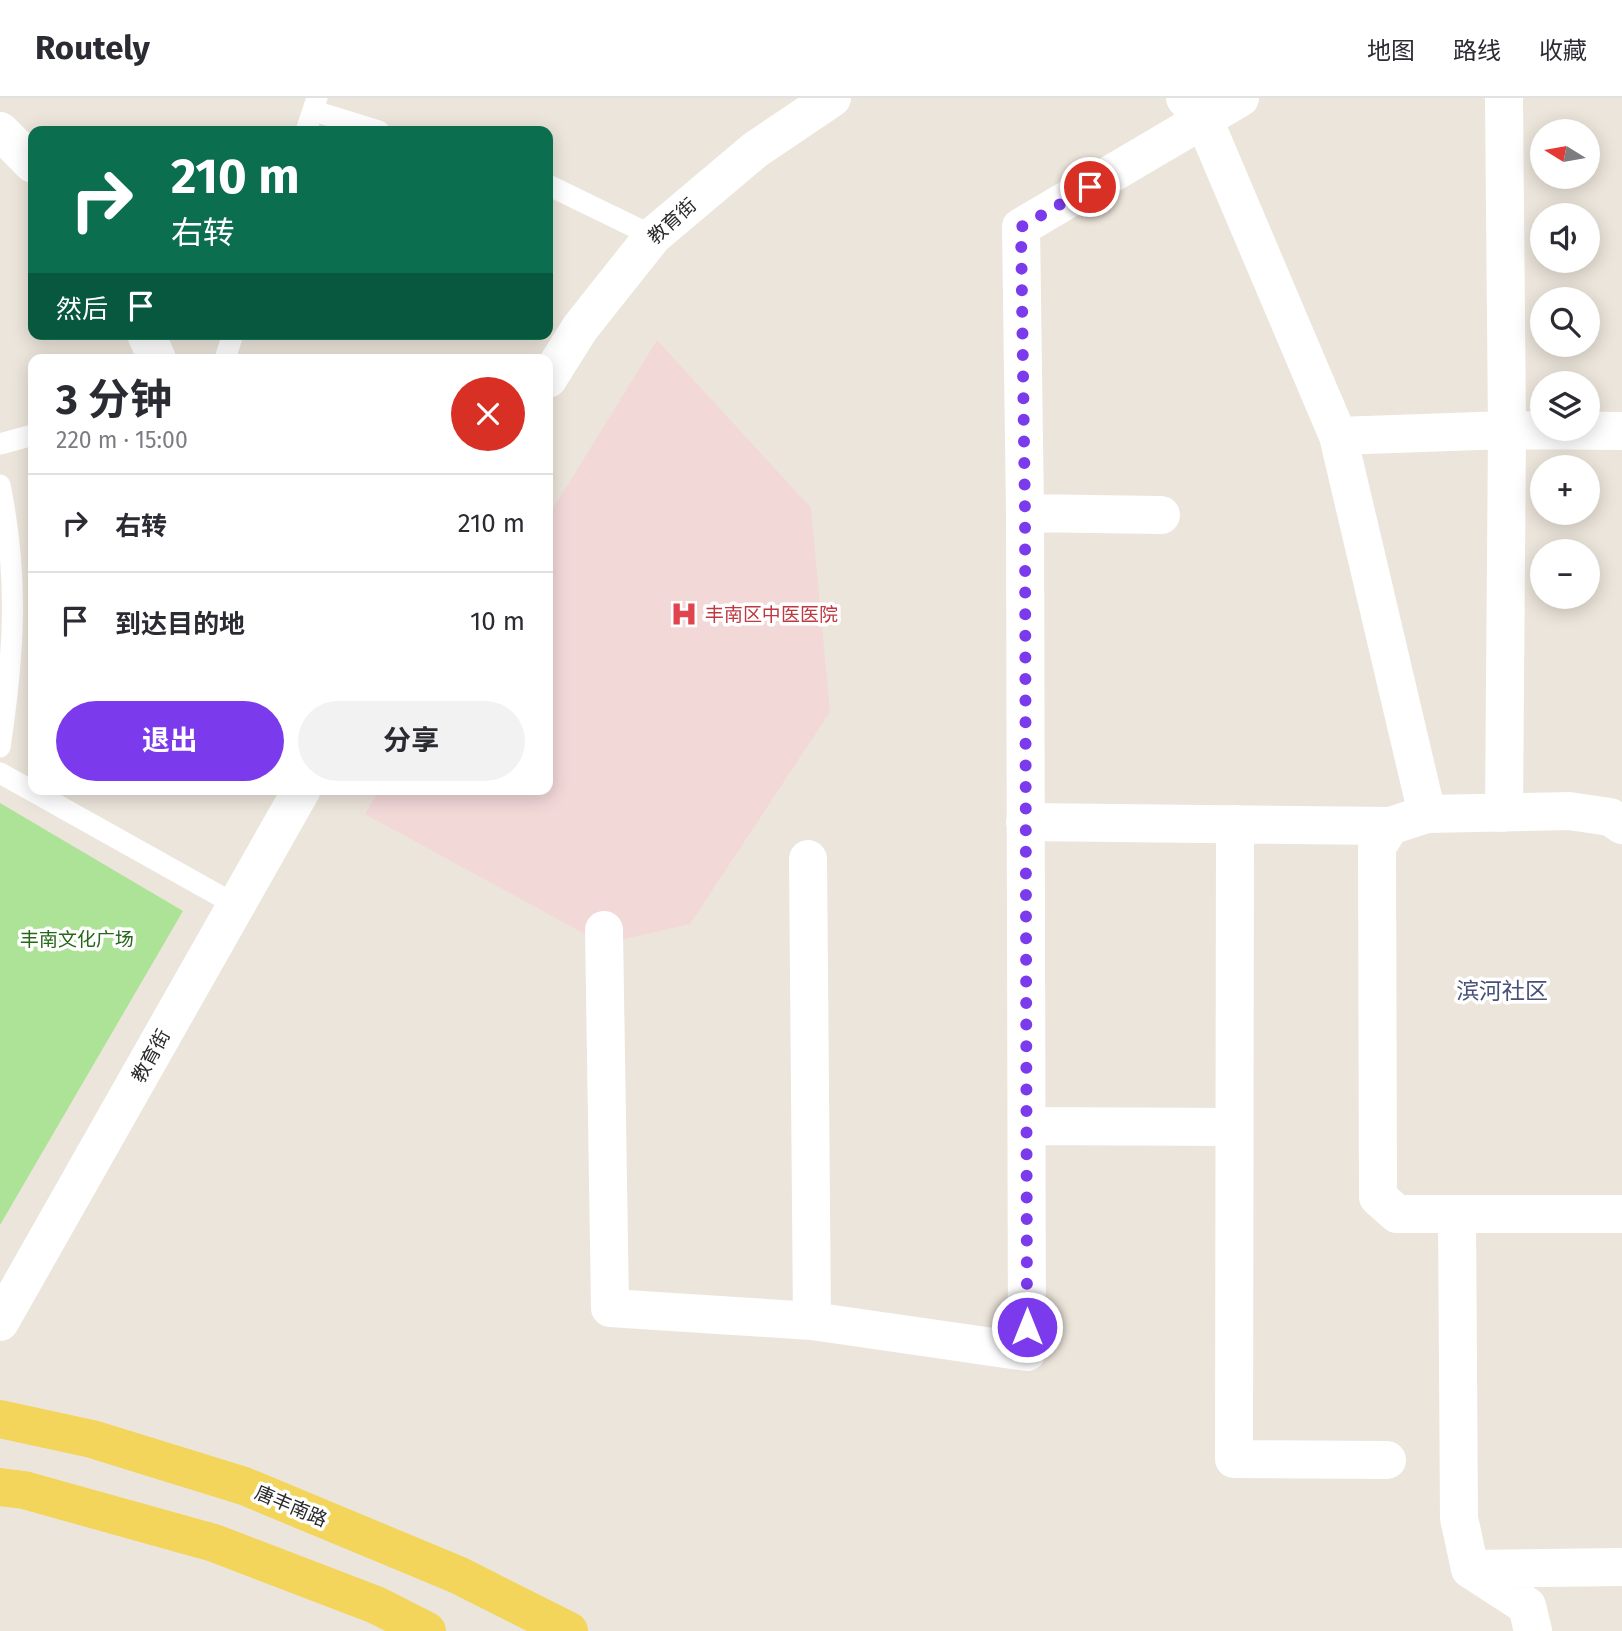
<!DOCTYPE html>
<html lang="zh">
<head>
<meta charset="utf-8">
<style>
  body { margin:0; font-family:"Fira Sans","Noto Sans SC",sans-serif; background:#f2f2f3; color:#2b2b33; height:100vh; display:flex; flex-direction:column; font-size:26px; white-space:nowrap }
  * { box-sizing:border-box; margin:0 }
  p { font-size:23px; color:#7c7c81 }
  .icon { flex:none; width:38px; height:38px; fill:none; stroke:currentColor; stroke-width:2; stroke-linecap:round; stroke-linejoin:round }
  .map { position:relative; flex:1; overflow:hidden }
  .side { position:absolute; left:28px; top:256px; width:525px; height:441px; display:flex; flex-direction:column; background:#fff; border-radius:14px; box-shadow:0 4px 18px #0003 }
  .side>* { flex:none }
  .banner { position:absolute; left:28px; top:28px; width:525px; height:214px; border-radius:14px; box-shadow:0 4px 18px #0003; background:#0b6e4f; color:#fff; overflow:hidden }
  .needle { width:46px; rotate:281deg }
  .tools { position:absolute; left:1530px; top:21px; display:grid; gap:14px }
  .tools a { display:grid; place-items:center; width:70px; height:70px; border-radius:50%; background:#fff; box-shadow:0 4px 18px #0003; font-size:35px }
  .pin { position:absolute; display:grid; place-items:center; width:60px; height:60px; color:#fff; margin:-30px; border:4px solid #fff; border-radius:50%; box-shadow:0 2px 7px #0007 }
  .me { position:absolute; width:77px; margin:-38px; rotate:0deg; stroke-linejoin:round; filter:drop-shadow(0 0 5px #0008) }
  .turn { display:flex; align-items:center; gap:24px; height:147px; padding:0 28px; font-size:32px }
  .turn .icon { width:91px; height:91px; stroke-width:2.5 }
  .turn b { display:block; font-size:49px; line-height:60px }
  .then { display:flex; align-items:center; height:66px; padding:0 28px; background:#0003; gap:14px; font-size:26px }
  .round { display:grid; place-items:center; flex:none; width:74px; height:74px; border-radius:37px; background:#f2f2f3 }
  .head { display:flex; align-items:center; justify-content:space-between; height:119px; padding:0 28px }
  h1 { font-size:42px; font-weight:700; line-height:52px }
  .cta { display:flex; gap:14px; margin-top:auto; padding:14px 28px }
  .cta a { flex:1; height:80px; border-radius:42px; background:#7c3aed; color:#fff; font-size:28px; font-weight:700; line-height:80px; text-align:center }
  .cta a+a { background:#f2f2f3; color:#2b2b33 }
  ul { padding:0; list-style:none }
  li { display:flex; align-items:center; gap:21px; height:98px; padding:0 28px; border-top:2px solid #e1e1e2 }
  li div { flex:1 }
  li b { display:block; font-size:26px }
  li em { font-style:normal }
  header { display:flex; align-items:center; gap:42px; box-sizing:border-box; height:98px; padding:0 35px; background:#fff; border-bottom:2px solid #e1e1e2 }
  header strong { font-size:33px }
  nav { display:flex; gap:38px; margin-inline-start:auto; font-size:24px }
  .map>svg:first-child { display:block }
  .medical { fill:#f3d8d8 }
  .green { fill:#ade396 }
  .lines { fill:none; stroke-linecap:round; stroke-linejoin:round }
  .lane { stroke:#fff; stroke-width:21 }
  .street { stroke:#fff; stroke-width:38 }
  .secondary { stroke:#fff; stroke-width:38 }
  .primary { stroke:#f2d55a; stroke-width:38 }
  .route { stroke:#7c3aed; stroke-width:12; stroke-dasharray:0 21.6 }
  .labels { text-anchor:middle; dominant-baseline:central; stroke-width:7; stroke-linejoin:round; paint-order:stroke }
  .street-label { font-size:19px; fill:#292929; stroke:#fff }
  .health-label { font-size:19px; fill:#be3a42; stroke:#fff; text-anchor:start }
  .park-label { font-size:19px; fill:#266719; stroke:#fff }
  .quarter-label { font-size:23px; fill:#49507a; stroke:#fff }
</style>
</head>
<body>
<header>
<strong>Routely</strong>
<nav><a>地图</a><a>路线</a><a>收藏</a></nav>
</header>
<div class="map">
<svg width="1622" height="1533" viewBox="0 0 1622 1533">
  <rect width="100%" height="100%" fill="#ece5db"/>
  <path class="medical" d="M657 242 811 410 830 614 690 826 603 846 365 716 380 691H548V419Z"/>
  <path class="green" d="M0 705 183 813 0 1127Z"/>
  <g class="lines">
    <path class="lane" d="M314 13 379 33
      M306 33 317 0
      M548 87 653 138
      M225 261 233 236
      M0 346 33 337
      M0 387C19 479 14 557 0 649
      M0 675 236 807"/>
    <path class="street" d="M1185 0 1204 22 1338 338 1427 716
      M1504 0 1507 332 1504 715
      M0 33 33 66
      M146 236 157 261
      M1338 338 1507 332 1622 333
      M1025 415 1161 417
      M1025 724 1390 728
      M1235 726 1234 1361 1387 1362
      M1622 727 1610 719 1569 713 1427 716 1390 728 1377 749 1378 1099 1397 1116H1622
      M808 761 812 1223 1027 1254 1025 415 1021 129 1240 0
      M604 832 610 1210 812 1223
      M1027 1028 1234 1029
      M1457 1116 1459 1420 1470 1471 1527 1508 1533 1533
      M1470 1471 1622 1469"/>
    <path class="secondary" d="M548 281 580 230 653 138 755 52 832 0
      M0 1224 302 691"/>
    <path class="primary" d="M0 1321 92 1341 244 1388 458 1477 569 1533
      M0 1389 24 1392 214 1445 376 1507 427 1533"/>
  </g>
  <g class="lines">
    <path class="route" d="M1027 1229 1025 415 1021 129 1090 89"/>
  </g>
  <defs>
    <g id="hospital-bare" transform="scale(2.1)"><path d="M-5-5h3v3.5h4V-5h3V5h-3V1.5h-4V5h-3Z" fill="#e0444e" stroke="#fff" stroke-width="2.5" paint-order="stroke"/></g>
  </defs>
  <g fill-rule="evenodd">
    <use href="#hospital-bare" x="684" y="516"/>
  </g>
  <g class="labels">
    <g class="street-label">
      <text transform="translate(672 123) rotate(-42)">教育街</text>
      <text transform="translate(151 958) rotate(-61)">教育街</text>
      <text transform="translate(291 1408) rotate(23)">唐丰南路</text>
    </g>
    <g class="health-label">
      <text x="705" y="516">丰南区中医医院</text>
    </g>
    <g class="park-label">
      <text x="77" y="841">丰南文化广场</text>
    </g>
    <g class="quarter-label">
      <text x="1502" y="893">滨河社区</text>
    </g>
  </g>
</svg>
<div class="tools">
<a><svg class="needle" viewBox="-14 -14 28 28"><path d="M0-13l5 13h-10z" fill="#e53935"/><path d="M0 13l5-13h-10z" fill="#7c7c81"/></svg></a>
<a><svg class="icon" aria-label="sound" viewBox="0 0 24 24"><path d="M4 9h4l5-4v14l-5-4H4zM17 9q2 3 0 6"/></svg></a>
<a><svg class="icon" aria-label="search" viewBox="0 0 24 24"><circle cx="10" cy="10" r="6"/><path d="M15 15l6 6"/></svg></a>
<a><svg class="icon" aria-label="layers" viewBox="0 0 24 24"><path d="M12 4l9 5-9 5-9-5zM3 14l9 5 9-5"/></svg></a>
<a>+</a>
<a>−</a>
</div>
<div class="pin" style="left:1090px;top:89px;background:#d93025"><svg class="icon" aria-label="arrive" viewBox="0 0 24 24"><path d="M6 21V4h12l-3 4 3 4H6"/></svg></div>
<svg class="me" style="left:1027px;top:1229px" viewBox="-20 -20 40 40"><circle r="17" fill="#7c3aed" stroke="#fff" stroke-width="3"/><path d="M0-11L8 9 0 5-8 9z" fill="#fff"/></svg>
<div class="banner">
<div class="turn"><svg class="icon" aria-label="right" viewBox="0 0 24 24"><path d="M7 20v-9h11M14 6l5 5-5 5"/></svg><div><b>210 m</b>右转</div></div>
<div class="then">然后<svg class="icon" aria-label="arrive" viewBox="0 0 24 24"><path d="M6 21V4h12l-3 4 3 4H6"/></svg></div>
</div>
<section class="side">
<div class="head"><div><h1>3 分钟</h1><p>220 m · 15:00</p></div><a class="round" style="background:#d93025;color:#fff"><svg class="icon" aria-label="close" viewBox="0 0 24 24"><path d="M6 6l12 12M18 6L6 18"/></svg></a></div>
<ul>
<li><svg class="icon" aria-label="right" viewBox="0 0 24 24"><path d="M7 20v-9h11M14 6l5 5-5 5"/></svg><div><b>右转</b></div><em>210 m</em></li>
<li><svg class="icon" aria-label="arrive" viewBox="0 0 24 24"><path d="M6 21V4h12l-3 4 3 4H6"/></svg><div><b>到达目的地</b></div><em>10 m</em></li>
</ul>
<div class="cta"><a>退出</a><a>分享</a></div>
</section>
</div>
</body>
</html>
